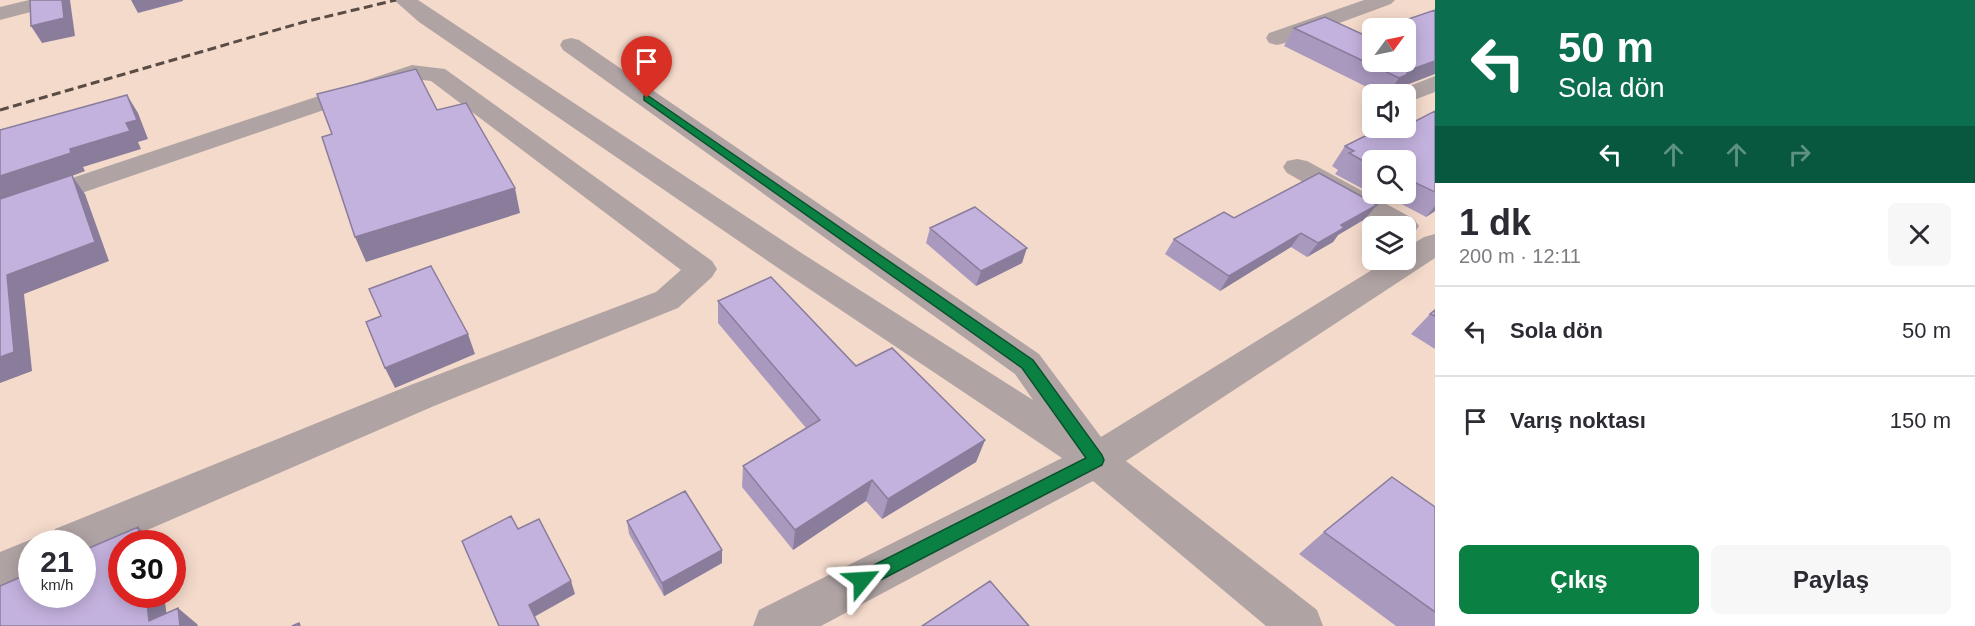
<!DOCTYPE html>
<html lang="tr">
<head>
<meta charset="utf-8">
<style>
  body { margin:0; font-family:Helvetica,sans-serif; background:#f7f7f7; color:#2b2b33; height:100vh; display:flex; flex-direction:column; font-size:22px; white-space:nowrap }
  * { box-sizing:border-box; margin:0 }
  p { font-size:20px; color:#7c7c81 }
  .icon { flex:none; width:33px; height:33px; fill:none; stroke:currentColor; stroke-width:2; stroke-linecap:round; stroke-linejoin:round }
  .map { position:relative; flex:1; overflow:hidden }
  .details { display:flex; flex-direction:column; background:#fff; width:540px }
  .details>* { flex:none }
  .banner { background:#0b6e4f; color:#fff; overflow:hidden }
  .needle { width:39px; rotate:57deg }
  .fabs { position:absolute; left:1362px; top:18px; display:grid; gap:12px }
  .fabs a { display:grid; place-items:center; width:54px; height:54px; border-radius:9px; background:#fff; box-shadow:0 3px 15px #0003; font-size:30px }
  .speed { position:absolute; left:18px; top:530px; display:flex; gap:12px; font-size:30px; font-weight:700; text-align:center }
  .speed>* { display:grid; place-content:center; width:78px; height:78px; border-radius:50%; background:#fff; box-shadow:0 3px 15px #0003; line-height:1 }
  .speed small { font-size:15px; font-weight:400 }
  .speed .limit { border:9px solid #d22; background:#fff; color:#111 }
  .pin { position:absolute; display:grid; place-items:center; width:51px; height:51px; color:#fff; margin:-62px -26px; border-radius:50% 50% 50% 0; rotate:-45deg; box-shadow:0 0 6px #0007 }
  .pin .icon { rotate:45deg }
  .me { position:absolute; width:66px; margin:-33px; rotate:63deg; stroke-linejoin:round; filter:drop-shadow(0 0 4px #0008) }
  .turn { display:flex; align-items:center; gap:21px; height:126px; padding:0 24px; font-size:27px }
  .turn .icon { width:78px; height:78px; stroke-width:2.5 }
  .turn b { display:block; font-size:42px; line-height:51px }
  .lanes { display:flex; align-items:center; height:57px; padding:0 24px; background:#0003; justify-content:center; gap:30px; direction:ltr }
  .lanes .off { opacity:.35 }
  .round { display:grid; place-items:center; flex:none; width:63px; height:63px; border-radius:9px; background:#f7f7f7 }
  .head { display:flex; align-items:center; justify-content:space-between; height:102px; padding:0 24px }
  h1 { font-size:36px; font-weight:700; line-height:45px }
  .cta { display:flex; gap:12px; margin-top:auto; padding:12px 24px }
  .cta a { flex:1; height:69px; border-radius:9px; background:#0b8043; color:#fff; font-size:24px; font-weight:700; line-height:69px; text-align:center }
  .cta a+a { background:#f7f7f7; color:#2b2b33 }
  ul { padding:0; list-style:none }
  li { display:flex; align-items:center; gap:18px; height:90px; padding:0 24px; border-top:2px solid #e1e1e2 }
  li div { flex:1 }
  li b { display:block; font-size:22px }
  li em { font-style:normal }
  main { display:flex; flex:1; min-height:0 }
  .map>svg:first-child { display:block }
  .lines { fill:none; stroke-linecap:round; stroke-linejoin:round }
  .minor { fill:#b0a3a3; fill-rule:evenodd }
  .rail { stroke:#5a4c44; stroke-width:3; stroke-dasharray:9 4.5; stroke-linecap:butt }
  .wall { fill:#a999bf; fill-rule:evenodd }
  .shaded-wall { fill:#897d9b }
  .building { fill:#c4b2de; stroke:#897d9b; stroke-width:1.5 }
  .route { fill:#0b8043; stroke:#07532c; stroke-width:1.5 }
</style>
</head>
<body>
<main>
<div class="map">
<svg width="1435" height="626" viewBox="0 0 1435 626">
  <rect width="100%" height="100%" fill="#f4dacb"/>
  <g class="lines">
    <path class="minor" d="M29 0H65L61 4 0 20V7Z
      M394 0H418L803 254 1033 400 1015 374 563 50 560 45 563 40 571 38 579 40 1039 354 1101 437 1388 260H1406V248L1424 237 1435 234V258L1126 461 1317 610 1323 626H1266L1093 481 821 626H753L759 610 1062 458 781 270 419 22Z
      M1364 0H1395L1391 4 1285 43 1277 45 1269 43 1266 38 1269 33Z
      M412 65 445 69 712 261 717 269 712 277 678 308 434 406 85 557 82 558V543H49L55 529 408 386 656 292 681 270 431 81 414 79 0 221V202Z
      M1435 76V92L1406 103V94H1395L1397 91Z
      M1297 159 1307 161 1414 219 1419 226 1414 233 1406 235V226H1382L1287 173 1283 167 1287 161Z
      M32 539 42 543H32V580L0 592V552Z"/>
    <path class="rail" d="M0 110 304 22 396 0"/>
  </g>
  <path class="wall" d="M1435 10 1396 89 1392 94H1381L1284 46 1294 28 1364 35Z
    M1435 111V211L1426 217 1396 201 1391 204 1335 174 1338 170 1332 166 1345 146 1397 130ZM1372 160H1406V194H1372Z
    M1234 218 1365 219 1338 235 1333 242 1307 257 1291 247 1220 291 1165 254 1174 239Z
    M930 228 1022 263 976 286 926 243Z
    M718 301 856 366 985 440 976 462 882 519 866 501 793 550 742 487 743 466 806 428 718 323Z
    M1435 310V349L1411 334 1430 314Z
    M1435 507V626H1396L1299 554 1324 532Z
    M627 521 722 550V563L664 596 629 534Z"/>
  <path class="shaded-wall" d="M62 0H70L75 36 42 43 31 26Z
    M131 0H183V1L138 13Z
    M1435 61V74L1396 89 1393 94H1388L1399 78 1409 70Z
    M127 95 138 113 148 139 138 142 141 149 83 167 85 171 72 176 85 194 109 261 24 294 32 371 0 383V176L70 149 126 123Z
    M1412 181 1406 189V186L1407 184Z
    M515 188 520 213 366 262 355 237Z
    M1399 194H1402L1396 201 1391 204Z
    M1377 205 1365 219 1338 235 1333 242 1307 257 1318 243 1341 225Z
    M1435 206V211L1426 217Z
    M1301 233 1291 247 1220 291 1229 276Z
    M1027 248 1022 263 976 286 981 271Z
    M468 334 475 354 395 388 385 368Z
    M985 440 976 462 882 519 888 499Z
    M872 480 866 501 793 550 795 530Z
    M138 527 155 543H140Z
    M722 550V563L664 596 662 583Z
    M571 581 575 594 534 617 529 605Z
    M146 594H164L168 626 149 621Z
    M178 608 197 624 198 626H180Z"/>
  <path class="building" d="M30 0H62L64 18 31 26Z
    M1435 10V61L1409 70 1406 75 1399 78 1294 28 1325 17 1364 35 1372 32V62H1406V28H1382Z
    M416 69 437 110 466 103 515 188 355 237 322 137 332 134 317 94Z
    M127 95 137 120 126 123 130 131 70 149 71 153 0 176V130Z
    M1435 111V192L1412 181 1407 184 1406 183V160H1372V166L1349 153 1354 151 1345 146 1381 128H1392L1397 130 1402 128H1406V126Z
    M1319 173 1377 205 1341 225 1344 228 1318 243 1301 233 1229 276 1174 239 1224 212 1234 218Z
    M72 175 95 242 7 275 14 352 0 357V199Z
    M975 207 1027 248 981 271 930 228Z
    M431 266 468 334 385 368 366 322 381 316 369 289Z
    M771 277 856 366 892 348 985 440 888 499 872 480 795 530 743 466 820 420 718 301Z
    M1435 310V316L1430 314Z
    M1392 477 1435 507V612L1324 532Z
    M685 491 722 550 662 583 627 521Z
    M511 516 518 529 539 519 571 581 529 605 539 626H499L462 541Z
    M138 527 140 543H122V594H146L149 621 178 608 180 626H0V586L32 572V594H82V551Z
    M990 581 1029 626H922Z
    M299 623 300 626H292Z"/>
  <path class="route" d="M647 95 1033 360 1102 455 1104 460 1102 465 869 586 862 589 856 586 853 580 856 574 1086 458 1022 368 644 100V96Z"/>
</svg>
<div class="fabs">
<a><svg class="needle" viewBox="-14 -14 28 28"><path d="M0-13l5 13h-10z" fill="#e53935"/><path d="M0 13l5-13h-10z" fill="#7c7c81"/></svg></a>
<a><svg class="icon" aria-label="sound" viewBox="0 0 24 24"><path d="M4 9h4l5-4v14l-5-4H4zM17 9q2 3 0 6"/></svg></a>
<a><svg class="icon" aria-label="search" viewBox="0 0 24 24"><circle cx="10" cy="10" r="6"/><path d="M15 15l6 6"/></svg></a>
<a><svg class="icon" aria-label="layers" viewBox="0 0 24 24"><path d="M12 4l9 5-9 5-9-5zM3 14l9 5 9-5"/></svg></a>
</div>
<div class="speed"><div>21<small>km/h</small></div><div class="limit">30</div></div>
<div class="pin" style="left:647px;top:98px;background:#d93025"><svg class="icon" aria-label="arrive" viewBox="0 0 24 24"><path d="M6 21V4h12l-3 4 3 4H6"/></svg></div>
<svg class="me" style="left:862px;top:580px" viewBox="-20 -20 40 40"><path d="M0-17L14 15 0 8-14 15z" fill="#0b8043" stroke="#fff" stroke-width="4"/></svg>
</div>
<section class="details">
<div class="banner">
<div class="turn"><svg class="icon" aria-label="left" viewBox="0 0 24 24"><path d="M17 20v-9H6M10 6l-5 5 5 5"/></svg><div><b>50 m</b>Sola dön</div></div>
<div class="lanes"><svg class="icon" aria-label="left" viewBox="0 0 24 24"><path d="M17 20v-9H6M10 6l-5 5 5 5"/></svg><svg class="icon off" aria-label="ahead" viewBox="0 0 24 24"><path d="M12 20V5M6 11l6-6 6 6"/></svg><svg class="icon off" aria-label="ahead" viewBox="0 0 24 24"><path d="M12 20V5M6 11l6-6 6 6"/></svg><svg class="icon off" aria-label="right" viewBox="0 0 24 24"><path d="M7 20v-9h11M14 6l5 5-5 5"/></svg></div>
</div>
<div class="head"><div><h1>1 dk</h1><p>200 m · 12:11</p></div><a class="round"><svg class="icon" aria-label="close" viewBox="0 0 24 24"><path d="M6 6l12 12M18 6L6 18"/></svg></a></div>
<ul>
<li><svg class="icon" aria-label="left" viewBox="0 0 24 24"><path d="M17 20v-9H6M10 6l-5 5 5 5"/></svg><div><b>Sola dön</b></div><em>50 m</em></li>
<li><svg class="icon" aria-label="arrive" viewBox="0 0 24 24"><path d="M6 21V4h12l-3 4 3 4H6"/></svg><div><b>Varış noktası</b></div><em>150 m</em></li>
</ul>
<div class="cta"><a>Çıkış</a><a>Paylaş</a></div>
</section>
</main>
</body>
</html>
